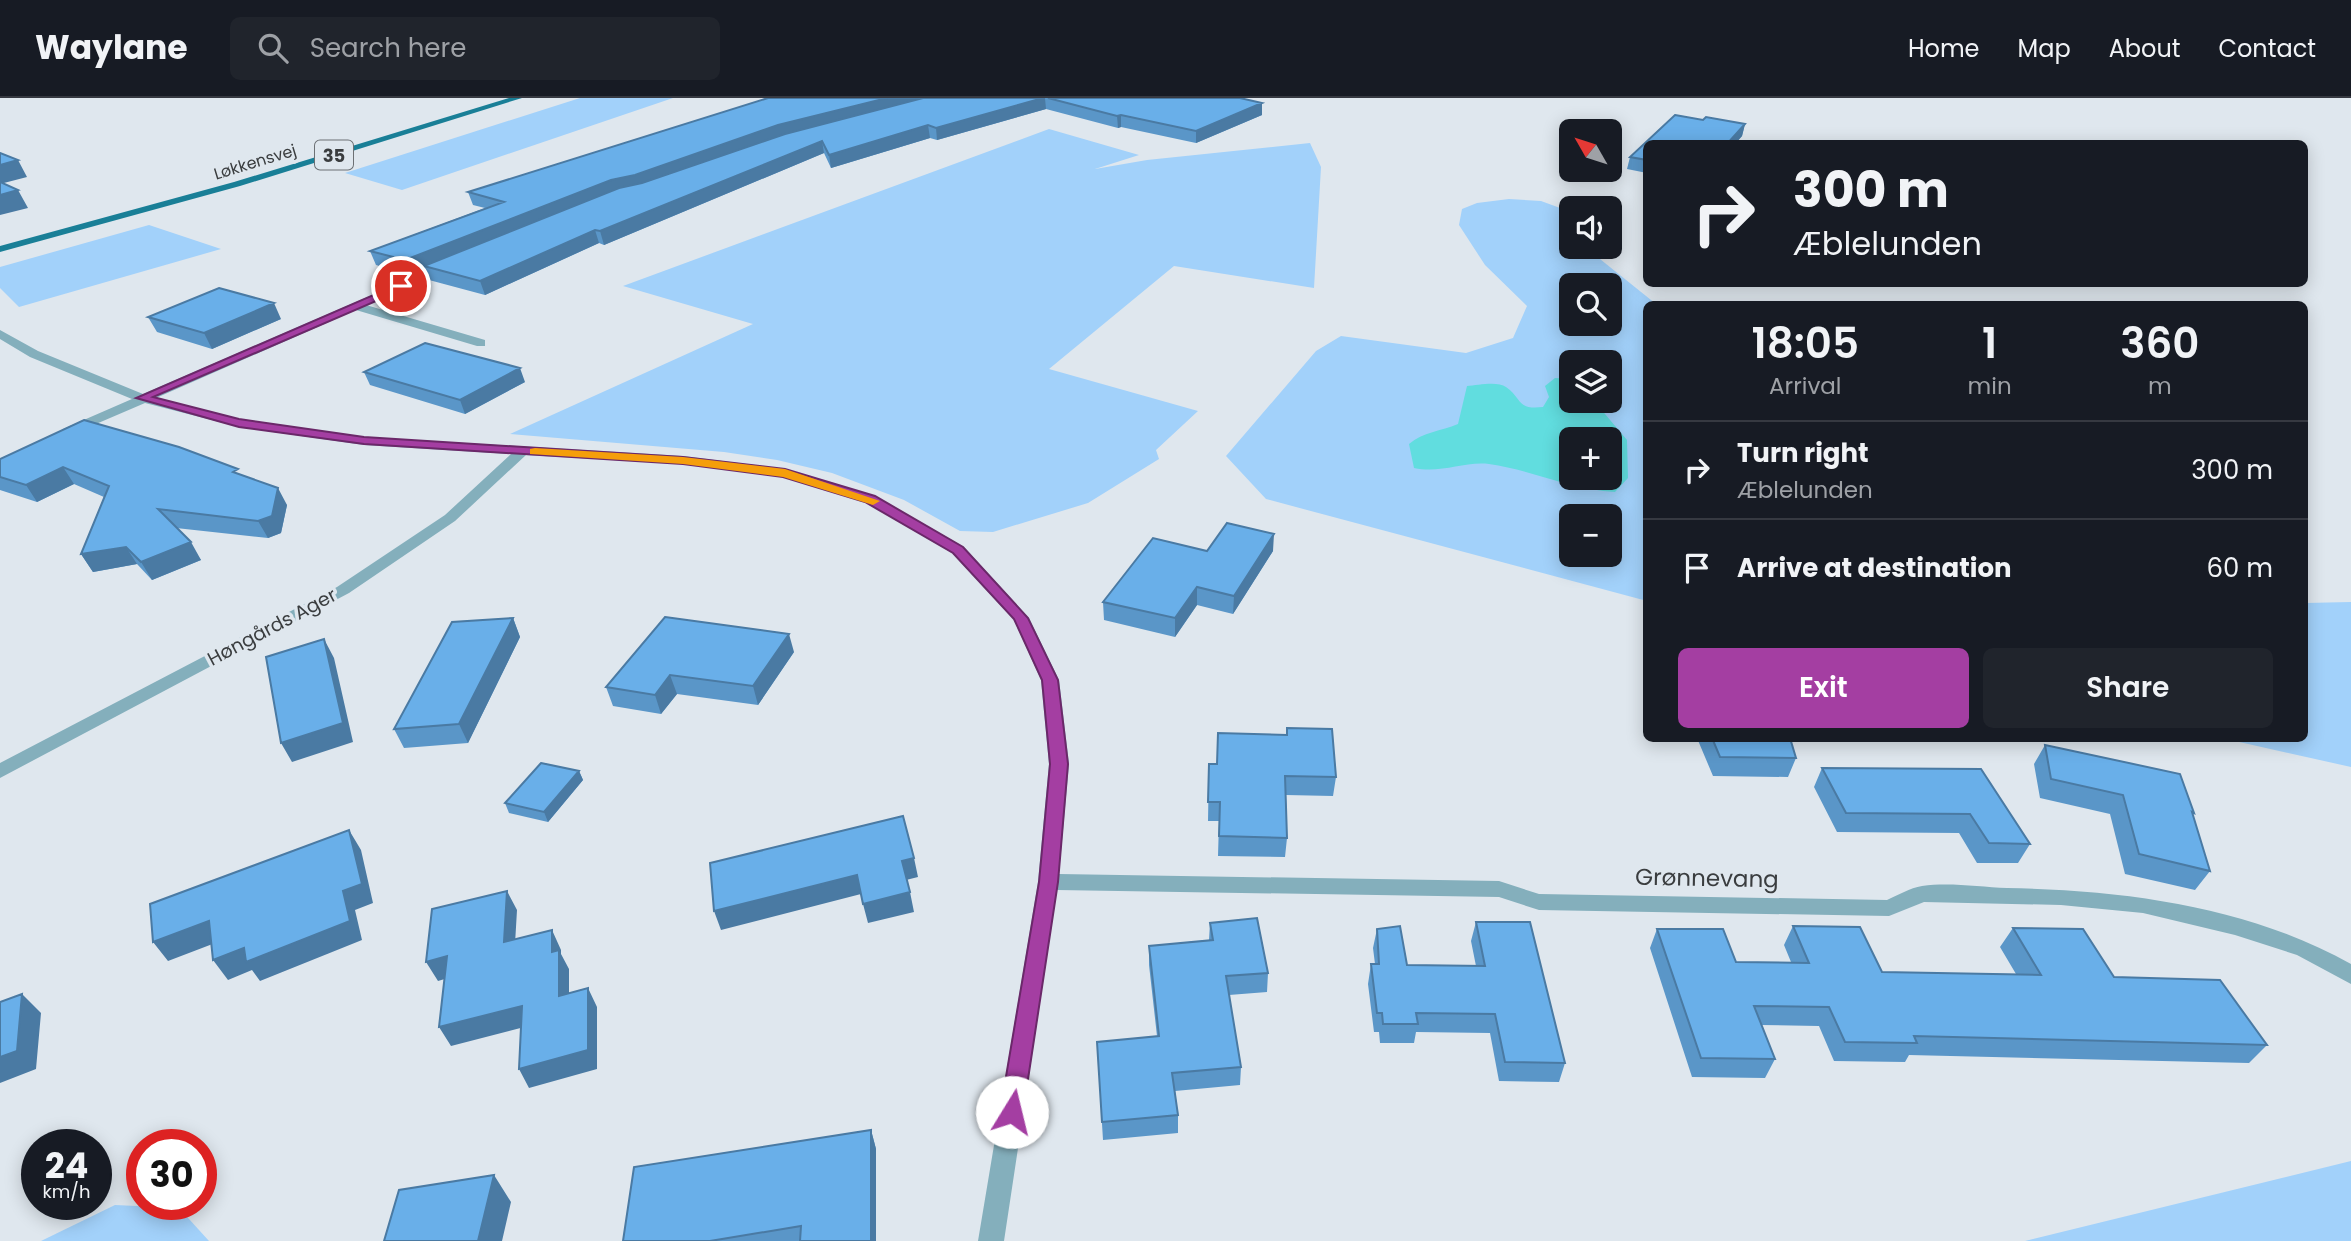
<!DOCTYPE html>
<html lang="en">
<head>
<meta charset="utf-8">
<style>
  body { margin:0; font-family:Poppins,sans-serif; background:#20242c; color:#f1f3f6; height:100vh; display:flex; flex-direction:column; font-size:26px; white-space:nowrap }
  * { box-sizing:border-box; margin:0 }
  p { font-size:23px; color:#9ea1a6 }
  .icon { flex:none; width:38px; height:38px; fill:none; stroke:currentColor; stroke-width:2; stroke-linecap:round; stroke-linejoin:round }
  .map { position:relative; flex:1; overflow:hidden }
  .details { position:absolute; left:1643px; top:203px; width:665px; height:441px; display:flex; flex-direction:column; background:#171b24; border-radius:10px; box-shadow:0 4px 18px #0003 }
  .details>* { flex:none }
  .top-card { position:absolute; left:1643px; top:42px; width:665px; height:147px; border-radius:10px; box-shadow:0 4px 18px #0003; background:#171b24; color:#f1f3f6; overflow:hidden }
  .needle { width:46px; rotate:309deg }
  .fabs { position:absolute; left:1559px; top:21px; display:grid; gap:14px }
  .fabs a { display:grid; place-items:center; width:63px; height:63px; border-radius:10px; background:#171b24; box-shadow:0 4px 18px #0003; font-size:35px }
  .speed { position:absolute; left:21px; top:1031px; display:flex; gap:14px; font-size:35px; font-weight:700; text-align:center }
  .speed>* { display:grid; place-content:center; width:91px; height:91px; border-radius:50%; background:#171b24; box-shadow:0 4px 18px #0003; line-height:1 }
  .speed small { font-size:18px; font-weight:400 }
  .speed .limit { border:10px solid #d22; background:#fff; color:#111 }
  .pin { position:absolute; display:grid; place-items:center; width:60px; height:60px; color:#fff; margin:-30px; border:4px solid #fff; border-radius:50%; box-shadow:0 2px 7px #0007 }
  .me { position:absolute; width:77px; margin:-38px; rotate:9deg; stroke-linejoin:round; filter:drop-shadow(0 0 5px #0008) }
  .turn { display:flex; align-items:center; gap:24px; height:147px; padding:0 35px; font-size:32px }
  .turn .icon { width:91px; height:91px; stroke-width:2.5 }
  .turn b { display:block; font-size:49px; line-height:60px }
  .eta { display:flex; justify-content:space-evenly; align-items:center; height:119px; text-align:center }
  .eta b { font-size:42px; font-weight:600; line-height:49px }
  .primary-button { display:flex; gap:14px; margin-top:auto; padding:14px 35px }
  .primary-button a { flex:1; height:80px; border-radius:10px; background:#a43ea2; color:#fff; font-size:28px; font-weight:600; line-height:80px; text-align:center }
  .primary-button a+a { background:#20242c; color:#f1f3f6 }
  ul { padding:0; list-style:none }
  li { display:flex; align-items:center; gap:21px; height:98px; padding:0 35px; border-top:2px solid #363941 }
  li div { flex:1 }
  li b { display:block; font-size:26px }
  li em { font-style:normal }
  header { display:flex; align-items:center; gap:42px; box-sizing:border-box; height:98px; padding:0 35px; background:#171b24; border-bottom:2px solid #363941 }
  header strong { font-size:33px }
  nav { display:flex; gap:38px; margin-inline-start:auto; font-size:24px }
  .search { width:490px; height:63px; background:#20242c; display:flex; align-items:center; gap:18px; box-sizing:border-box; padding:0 24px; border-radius:10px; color:#9ea1a6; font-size:26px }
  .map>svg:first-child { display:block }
  .green { fill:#a2d1fa; fill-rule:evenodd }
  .water { fill:#61dddf; fill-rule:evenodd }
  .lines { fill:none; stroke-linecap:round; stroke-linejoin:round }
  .minor { fill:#84afbc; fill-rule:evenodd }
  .major { fill:#197f97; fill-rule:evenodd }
  .wall { fill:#5a96c8 }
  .shaded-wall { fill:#4a7aa3 }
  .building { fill:#69afe9; stroke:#4a7aa3; stroke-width:2 }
  .route { fill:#a43ea2; stroke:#6b2869; stroke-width:2 }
  .slow { fill:#f59e0b }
  .labels { text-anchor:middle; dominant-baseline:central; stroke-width:7; stroke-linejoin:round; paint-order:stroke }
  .far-street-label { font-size:16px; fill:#3a3d3f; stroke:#dfe7ee }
  .shield { fill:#dfe7ee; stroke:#6c7074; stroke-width:2 }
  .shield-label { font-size:18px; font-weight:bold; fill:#3a3d3f }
  .street-label { font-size:19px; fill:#3a3d3f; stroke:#dfe7ee }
  .near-street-label { font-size:23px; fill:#3a3d3f; stroke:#dfe7ee }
</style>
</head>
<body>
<header>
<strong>Waylane</strong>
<div class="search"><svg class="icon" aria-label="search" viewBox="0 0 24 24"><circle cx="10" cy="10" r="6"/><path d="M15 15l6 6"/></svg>Search here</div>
<nav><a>Home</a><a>Map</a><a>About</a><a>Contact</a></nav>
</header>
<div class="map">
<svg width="2351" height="1143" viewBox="0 0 2351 1143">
  <rect width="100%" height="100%" fill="#dfe7ee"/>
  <path class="green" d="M580 0H673L402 92 345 75Z
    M1049 31 1139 57 1095 71 1147 62 1310 45 1321 69 1314 190 1174 168 1049 271 1198 313 1156 352 1159 361 1088 405 993 434 960 433 904 402 832 375 777 362 724 354 510 336 753 226 623 188Z
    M1509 101 1541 103 1571 114 1572 149H1585L1656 206H1647V503L1266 401 1226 358 1316 253 1341 238 1466 255 1513 240 1527 208 1485 167 1459 127 1462 111 1477 105ZM1572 187H1610V226H1572ZM1572 264H1610V303H1572ZM1572 341H1610V380H1572ZM1572 418H1610V457H1572Z
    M149 127 221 151 19 209 0 190V169Z
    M2351 504V669L2226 641 2305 640V505Z
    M2351 1063V1143H2025Z
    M115 1107 179 1110 209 1143H41Z"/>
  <path class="water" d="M1555 280 1571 281 1572 303H1594L1627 342 1628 380 1615 394C1572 392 1532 372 1489 366 1464 363 1441 376 1414 370L1409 346C1423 334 1441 333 1458 326L1467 288C1478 287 1498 283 1506 289 1523 301 1516 312 1543 309L1549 299 1545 288ZM1572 341H1610V380H1572Z"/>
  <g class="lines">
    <path class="minor" d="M446 165 450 166V170L366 207 485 242V248H477L356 212 156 300 239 321 364 339 683 358 785 371 875 398 964 449 1029 520 1059 582 1069 666 1059 776 1499 783 1539 796 1887 802C1898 797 1910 790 1922 788 1949 784 1980 789 2007 790 2124 792 2247 808 2351 866V886L2297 857 2235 837 2143 815 2061 807 1924 804 1889 818 1539 812 1499 799 1057 792 1004 1143H978L1038 784 1049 666 1041 582 1014 522 952 455 865 404 783 379 683 366 526 357 455 423 349 495 0 680V665L337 489 445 417 511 356 364 347 239 329 145 305 68 338 61 334 63 331 132 301 30 259 0 241V232L38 253 143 296Z"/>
    <path class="major" d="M509 0H522L240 88 0 154V148L234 84Z"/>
  </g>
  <path class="wall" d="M768 0H1240L1262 17 1196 45 1121 29 1118 30 1046 11 937 42 930 40 831 70 824 55 604 147 599 145 485 197 429 182 425 171 410 177 376 167 370 153 485 110 473 107 468 94Z
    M1675 17 1703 22 1706 19 1745 26 1742 38 1735 46H1647V75L1627 71 1630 59Z
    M148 219 281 221 212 251 157 234Z
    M364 274 525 284 465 316 370 287Z
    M0 361 241 377 287 407 281 435 268 440 176 430 201 462 152 482 137 466 93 474 81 456 104 399 74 386 37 404 0 392Z
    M1207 453H1273L1233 516 1197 507 1175 539 1104 522 1103 504Z
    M513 520 520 539 468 645 404 650 394 631Z
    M794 554 758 607 677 596 661 616 613 608 606 589Z
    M1287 630 1336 679 1333 698 1286 697 1287 740 1285 759 1218 758 1219 723H1208L1209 666H1217L1286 637Z
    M1697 640H1790L1796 660 1788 679 1713 678Z
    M2045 647 2194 715 2193 717 2210 773 2195 792 2125 776 2110 716 2040 700 2034 666Z
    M1822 670 1981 671 2030 746 2018 765H1977L1959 735 1837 734 1814 689Z
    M579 673 583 682 548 724 509 715 505 705Z
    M1476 824 1565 965 1559 984 1499 983 1490 935 1416 934 1414 945H1380L1379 934H1374L1368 886 1371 866H1375L1373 850 1377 831 1407 867 1476 868 1471 843Z
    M1210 825 1268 875 1267 894 1229 897 1241 969 1240 987 1175 993 1178 1017V1035L1103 1042 1097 944 1157 938 1149 867V848L1209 842Z
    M1793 828 1882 874 2016 876 2000 849 2013 830 2114 879 2267 947 2249 965 1909 957 1905 964 1834 963 1819 928 1761 927 1775 961 1765 980 1692 979 1650 850 1657 831 1736 864H1791L1784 847Z
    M871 1032 876 1051V1143H623Z"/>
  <path class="shaded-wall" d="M887 0H933L424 168 425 171 410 177 405 162 611 82 778 27Z
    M1043 0H1045L1046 11 937 42 936 30Z
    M1262 5V17L1196 45V33Z
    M1121 17V29L1118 30 1117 18Z
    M1745 26 1742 38 1735 46H1727Z
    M928 27 930 40 831 70 829 57Z
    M822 43 824 55 604 147 600 133Z
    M18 62 27 79 0 86V67Z
    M18 92 28 110 0 117V97Z
    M595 132 599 145 485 197 480 183Z
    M274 205 281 221 212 251 204 235Z
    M520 270 525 284 465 316 460 302Z
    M63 369 74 386 37 404 26 387Z
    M278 390 287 407 281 435 268 440 258 423Z
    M1274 436 1273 453 1233 516 1234 498Z
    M191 444 201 462 152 482 141 464Z
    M126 449 137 466 93 474 81 456Z
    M1197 489V507L1175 539V520Z
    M513 520 520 539 468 645 459 626Z
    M789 536 794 554 758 607 753 588Z
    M324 541 334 560 353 644 292 664 281 645Z
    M670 577 677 596 661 616 655 597Z
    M579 673 583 682 548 724 544 714Z
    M349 732 361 752 373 805 355 812 362 842 260 883 252 872 228 882 213 862 343 793Z
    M914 760 918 779 906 782 902 763Z
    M857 777 861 796 721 832 714 813Z
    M507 793 517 812 514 863 504 844Z
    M910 794 914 814 868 825 863 806Z
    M209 823 223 842 168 863 153 844Z
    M552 832 561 852V856L569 871V917L559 898 552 854Z
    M447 858 458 877 438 883 426 864Z
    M588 890 597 909V971L529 990 519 971Z
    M22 896 41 915 36 971 0 985V959Z
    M522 908 532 927 451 948 439 929Z
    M871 1032 876 1051V1143H871Z
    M494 1077 511 1104 502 1143H478Z"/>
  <path class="building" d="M768 0H887L778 27 635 77 611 82 405 162 370 153 504 104 468 94Z
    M923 0H1043L936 30 928 27 829 57 822 43 600 133 595 132 480 183 424 168 619 90 642 85 785 36Z
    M1048 0H1240L1262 5 1196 33 1121 17 1117 18Z
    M1675 17 1703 22 1706 19 1745 26 1727 46H1647V62L1630 59Z
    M0 55 18 62 0 67Z
    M0 84 18 92 0 97Z
    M219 190 274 205 204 235 148 219Z
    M425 245 520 270 460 302 364 274Z
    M84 322 179 349 238 371 233 374 278 390 272 418 258 423 158 411 191 444 141 464 126 449 81 456 109 388 63 369 26 387 0 379V361Z
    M1227 425 1274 436 1234 498 1197 489 1175 520 1103 504 1153 440 1207 453Z
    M665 519 789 536 753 588 670 577 655 597 606 589Z
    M513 520 459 626 394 631 452 524Z
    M324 541 343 625 281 645 266 559Z
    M1287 630 1332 631 1336 679 1285 678 1287 740 1219 738 1220 704H1208L1209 666H1217L1218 635 1287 637Z
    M1712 640H1790L1796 660 1720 659Z
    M2045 647 2180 676 2194 715 2192 714 2210 773 2139 756 2123 697 2051 681Z
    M541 665 579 673 544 714 505 705Z
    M1822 670 1981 671 2030 746 1989 745 1970 716 1846 715Z
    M903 718 914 760 902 763 910 794 863 806 857 777 714 813 710 765Z
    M349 732 362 786 343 793 350 823 246 864 244 850 213 862 209 823 153 844 150 806Z
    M507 793 504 844 552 832V854L559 852V898L588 890V952L519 971 522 908 439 929 447 858 426 864 432 811Z
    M1257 820 1268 875 1226 878 1241 969 1172 975 1178 1017 1102 1024 1097 944 1159 938 1149 848 1213 842 1210 825Z
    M1476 824H1530L1565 965 1505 964 1495 916 1416 915 1418 926H1383L1382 915H1377L1371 866H1379L1377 831 1400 828 1407 867 1485 868Z
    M1793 828 1860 829 1882 874 2041 877 2013 830 2083 831 2114 879 2220 882 2267 947 1914 938 1917 945 1845 944 1829 909 1754 908 1775 961 1701 960 1657 831H1723L1736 864 1809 865Z
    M22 896 17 953 0 959V904Z
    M871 1032V1143H800L801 1128 710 1143H623L634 1069Z
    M494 1077 478 1143H384L399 1092Z"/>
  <path class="route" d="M401 185 406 188 404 191 153 299 239 321 364 339 683 359 785 371 875 398 963 449 1028 520 1058 582 1068 666 1058 784 1023 1014 1020 1021 1012 1024 1004 1021 1000 1014 1039 784 1050 666 1042 582 1014 521 953 455 865 404 783 379 683 366 364 346 239 329 136 300Z"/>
  <path class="slow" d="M535 350 683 359 785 371 880 403 873 407 783 379 683 366 530 356V351Z"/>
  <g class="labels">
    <g class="far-street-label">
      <text transform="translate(255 64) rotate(-17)">Løkkensvej</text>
    </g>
    <rect class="shield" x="315" y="42.5" width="38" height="29" rx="5"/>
    <g class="shield-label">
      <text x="334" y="57">35</text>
    </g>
    <g class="street-label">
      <text transform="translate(272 529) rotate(-28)">Høngårds Ager</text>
    </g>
    <g class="near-street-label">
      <text transform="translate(1707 780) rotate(1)">Grønnevang</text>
    </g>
  </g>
</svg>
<div class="fabs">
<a><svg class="needle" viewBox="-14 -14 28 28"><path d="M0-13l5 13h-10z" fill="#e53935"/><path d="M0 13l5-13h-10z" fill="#9ea1a6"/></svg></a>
<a><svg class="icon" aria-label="sound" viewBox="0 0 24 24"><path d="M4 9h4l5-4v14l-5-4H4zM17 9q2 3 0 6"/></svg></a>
<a><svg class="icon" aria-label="search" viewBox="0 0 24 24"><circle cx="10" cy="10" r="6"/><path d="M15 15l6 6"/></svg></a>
<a><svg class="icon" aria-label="layers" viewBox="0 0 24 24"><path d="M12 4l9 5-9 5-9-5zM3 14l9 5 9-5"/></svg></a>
<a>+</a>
<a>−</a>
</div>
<div class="speed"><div>24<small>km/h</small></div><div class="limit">30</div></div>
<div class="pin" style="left:401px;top:188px;background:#d93025"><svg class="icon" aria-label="arrive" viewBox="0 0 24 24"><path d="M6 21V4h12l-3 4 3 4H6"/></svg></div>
<svg class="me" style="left:1012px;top:1014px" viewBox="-20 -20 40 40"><circle r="19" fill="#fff"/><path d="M0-13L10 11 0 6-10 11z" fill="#a43ea2"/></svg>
<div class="top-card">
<div class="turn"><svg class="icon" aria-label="right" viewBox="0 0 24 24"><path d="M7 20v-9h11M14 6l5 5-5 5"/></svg><div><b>300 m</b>Æblelunden</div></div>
</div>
<section class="details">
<div class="eta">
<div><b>18:05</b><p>Arrival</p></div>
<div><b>1</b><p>min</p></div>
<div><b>360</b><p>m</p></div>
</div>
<ul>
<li><svg class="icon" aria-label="right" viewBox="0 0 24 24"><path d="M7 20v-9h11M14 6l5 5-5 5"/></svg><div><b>Turn right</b><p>Æblelunden</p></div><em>300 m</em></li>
<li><svg class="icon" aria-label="arrive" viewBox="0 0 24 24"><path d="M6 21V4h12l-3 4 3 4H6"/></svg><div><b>Arrive at destination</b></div><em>60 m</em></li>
</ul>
<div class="primary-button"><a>Exit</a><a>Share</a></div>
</section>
</div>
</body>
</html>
